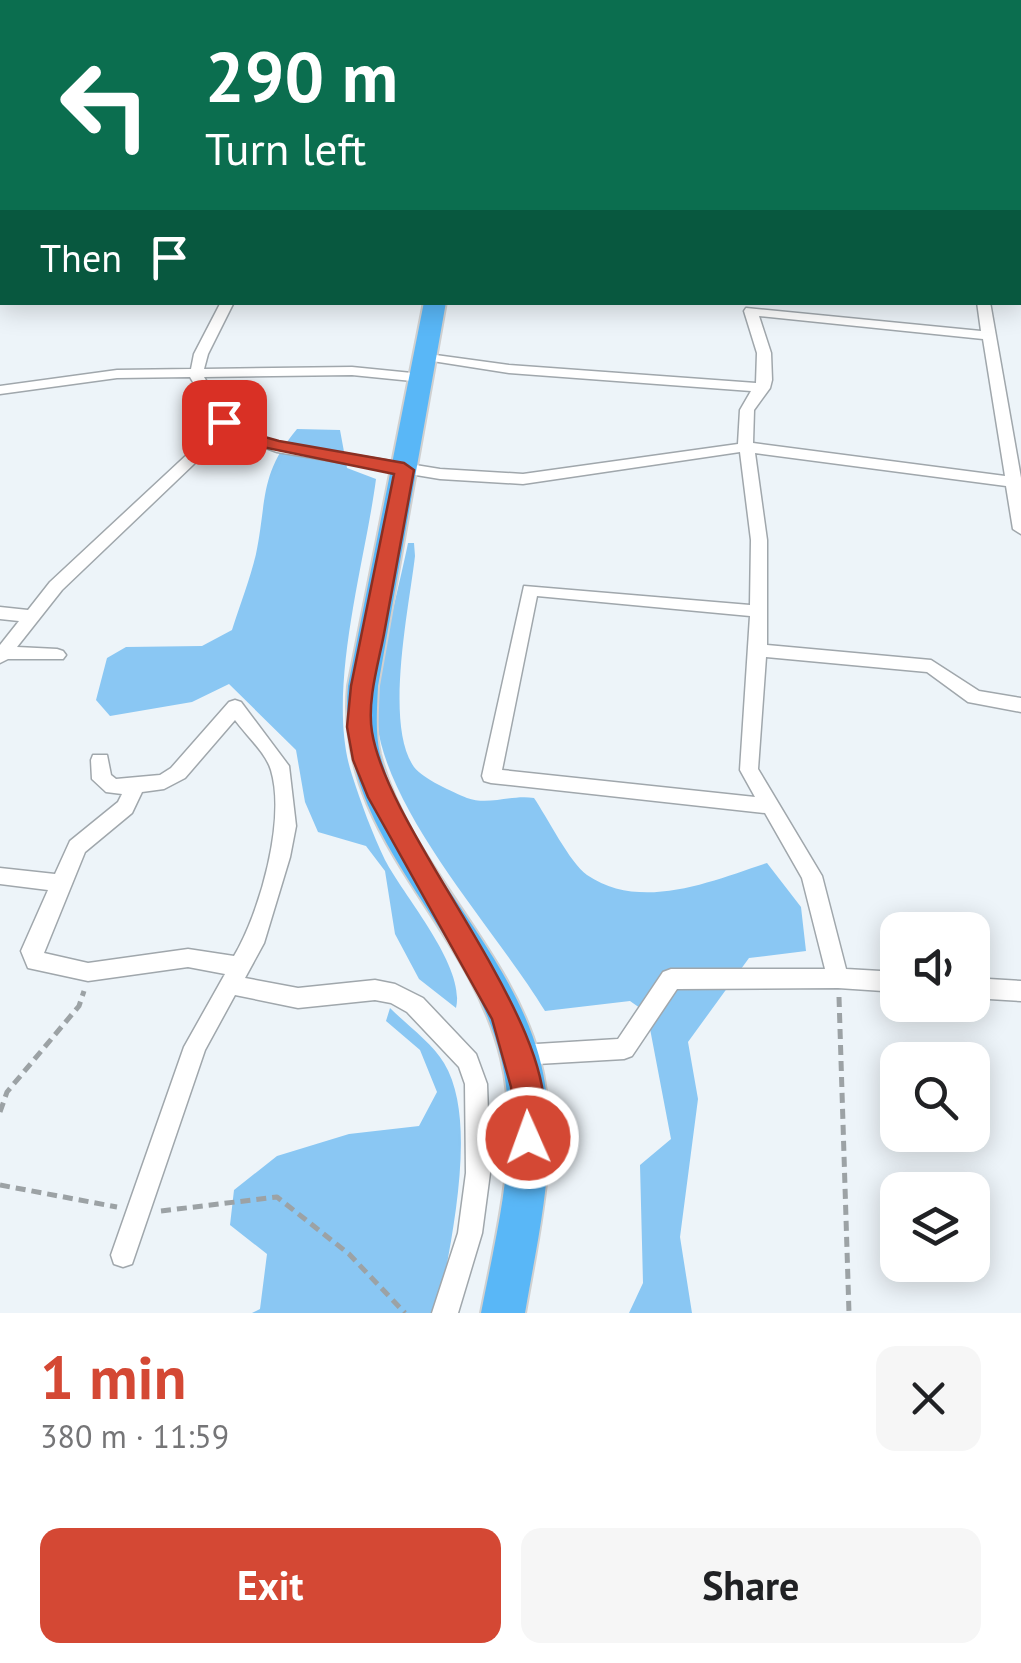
<!DOCTYPE html>
<html lang="en">
<head>
<meta charset="utf-8">
<style>
  body { margin:0; font-family:"PT Sans",sans-serif; background:#f6f6f6; color:#202124; height:100vh; display:flex; flex-direction:column; font-size:38px; white-space:nowrap }
  * { box-sizing:border-box; margin:0 }
  p { font-size:32px; color:#757577 }
  .icon { flex:none; width:55px; height:55px; fill:none; stroke:currentColor; stroke-width:2; stroke-linecap:round; stroke-linejoin:round }
  .map { position:relative; height:1313px; overflow:hidden }
  .panel { display:flex; flex-direction:column; background:#fff; flex:1 }
  .panel>* { flex:none }
  .banner { position:absolute; left:0px; top:0px; width:1022px; height:305px; box-shadow:0 5px 25px #0003; background:#0b6e4f; color:#fff; overflow:hidden }
  .controls { position:absolute; left:880px; top:912px; display:grid; gap:20px }
  .controls a { display:grid; place-items:center; width:110px; height:110px; border-radius:20px; background:#fff; box-shadow:0 5px 25px #0003; font-size:50px }
  .pin { position:absolute; display:grid; place-items:center; width:85px; height:85px; color:#fff; margin:-42px; border-radius:20px; box-shadow:0 5px 15px #0006 }
  .me { position:absolute; width:110px; margin:-55px; rotate:358deg; stroke-linejoin:round; filter:drop-shadow(0 0 8px #0008) }
  .turn { display:flex; align-items:center; gap:35px; height:210px; padding:0 40px; font-size:45px }
  .turn .icon { width:130px; height:130px; stroke-width:2.5 }
  .turn b { display:block; font-size:70px; line-height:85px }
  .then { display:flex; align-items:center; height:95px; padding:0 40px; background:#0003; gap:20px; font-size:38px }
  .round { display:grid; place-items:center; flex:none; width:105px; height:105px; border-radius:20px; background:#f6f6f6 }
  .head { display:flex; align-items:center; justify-content:space-between; height:170px; padding:0 40px }
  h1 { font-size:60px; font-weight:800; line-height:75px; color:#d44834 }
  .cta { display:flex; gap:20px; margin-top:auto; padding:20px 40px }
  .cta a { flex:1; height:115px; border-radius:20px; background:#d44834; color:#fff; font-size:40px; font-weight:800; line-height:115px; text-align:center }
  .cta a+a { background:#f6f6f6; color:#202124 }
  .map>svg:first-child { display:block }
  .forest { fill:#8ac7f3 }
  .lines { fill:none; stroke-linecap:round; stroke-linejoin:round }
  .street-casing { stroke:#a0a7ac; stroke-width:3 }
  .secondary-casing { stroke:#a0a7ac; stroke-width:4 }
  .primary-casing { stroke:#d0d0d0; stroke-width:4 }
  .highway-casing { stroke:#d0d0d0; stroke-width:4 }
  .path { stroke:#9ca2a5; stroke-width:5; stroke-dasharray:10 6; stroke-linecap:butt }
  .street { fill:#fff; fill-rule:evenodd }
  .secondary { fill:#cde9fd; fill-rule:evenodd }
  .primary { fill:#9bd4fa; fill-rule:evenodd }
  .highway { fill:#59b7f7; fill-rule:evenodd }
  .wall { fill:#44779b }
  .building { fill:#4f8ab4; stroke:#37617e; stroke-width:2.5 }
  .route { fill:#d44834; stroke:#8a2f22; stroke-width:2.5 }
</style>
</head>
<body>
<div class="map">
<svg width="1021" height="1313" viewBox="0 0 1021 1313">
  <rect width="100%" height="100%" fill="#edf4f9"/>
  <path class="forest" d="M297 429 340 430 347 468 376 479C365 564 325 694 352 775 361 803 372 833 385 860 405 898 466 967 456 1008L419 979 395 934 385 871 366 846 318 832 305 802 296 750 229 684 192 702 110 716 96 700 107 658 126 647 202 646 232 630C240 605 250 579 256 554 267 501 259 474 297 429Z
    M408 543H414L415 556C409 608 384 725 414 767 423 779 453 792 467 798 489 806 512 794 534 798 547 817 570 863 587 875 641 912 712 881 767 863L801 907 806 951 749 958 688 1042 698 1099 680 1237 692 1313H629L643 1283 640 1165 671 1139 647 1013 630 1001 545 1011C495 929 389 816 377 723 372 685 400 585 408 543Z
    M390 1008C407 1025 432 1043 444 1063 480 1122 449 1248 438 1313H252L260 1309 267 1254 230 1225 234 1190 277 1156 349 1134 419 1126 437 1092 420 1050 386 1021Z"/>
  <g class="lines">
    <g class="street-casing">
      <path id="street" d="M474 0H488L490 2H477Z
        M964 0H976L978 2H967Z
        M1020 19H1021V25H1020Z
        M0 28H2V34H0Z
        M1021 143V153H1020V143Z
        M0 146H2V152H0Z
        M0 264H2V272H0Z
        M221 302H234L208 354 204 369 352 367 422 374 429 378 422 382 352 375 204 377 234 427 280 443 440 469 523 474 738 444 740 410 751 391 509 373 426 360 419 356 421 353 509 365 756 383 757 353 744 311 746 308 981 331 977 302H990L1021 478V534L1013 529 1006 486 755 453 767 540V645L931 660 979 691 1021 698V712L968 702 927 672 766 657 758 769 822 876 846 969 898 972V992L838 988 677 989 632 1056 624 1059 520 1065 512 1062 509 1055 512 1048 520 1045 618 1039 663 972 671 969H825L802 878 765 813 491 783 484 781 482 776 524 586 750 605 751 540 740 452 523 484 440 479 277 452 230 435 217 442 62 590 17 647 57 649 63 651 66 655 63 659H8L0 663V645L19 621 0 619V607L28 610 50 582 207 436 221 429 190 377 117 378 0 394V386L117 370 191 369 194 354ZM759 316 983 339 1005 476 753 443 754 410 770 388 772 380 771 353ZM537 596 750 616 740 770 755 797 502 770Z
        M235 700 241 702 289 766 296 826 290 857 264 943 245 978 298 988 375 980 395 984 423 998 476 1054 487 1084 490 1173 482 1233 458 1313H432L458 1233 466 1173 465 1084 459 1067 407 1012 391 1003 375 1000 298 1008 235 995 205 1050 132 1264 123 1267 114 1264 111 1255 184 1047 225 974 188 967 88 981 28 968 21 951 48 890 0 884V868L55 874 70 841 118 802 122 794 106 792 92 779 91 760 93 755H107L111 775 116 779 160 775 171 768 229 702ZM235 720C245 734 266 753 271 770 286 820 260 912 234 956L188 949 88 963 44 953 85 852 132 813 142 792 164 789 185 778Z
        M972 978 1021 981V1001L972 998Z"/>
    </g>
    <g class="secondary-casing">
      <path id="secondary" d="M1020 273H1021V283H1020Z"/>
    </g>
    <g class="primary-casing">
      <path id="primary" d="M1020 100H1021V110H1020Z
        M0 117H2V127H0Z"/>
    </g>
    <g class="highway-casing">
      <path id="highway" d="M353 0H369L370 2H354Z
        M424 302H446L378 686C377 709 375 732 380 754 408 863 508 945 539 1056 562 1140 539 1230 525 1313H481C497 1230 521 1142 501 1058 468 922 334 836 348 686Z"/>
    </g>
    <path class="path" d="M839 997 849 1313
      M0 1112 7 1092 79 1006 84 991
      M0 1185 117 1207
      M161 1211 277 1197 349 1254 405 1313"/>
    <use href="#street" class="street"/>
    <use href="#secondary" class="secondary"/>
    <use href="#primary" class="primary"/>
    <use href="#highway" class="highway"/>
  </g>
  <path class="wall" d="M627 0H709L714 2H627Z
    M0 197H2V254H0Z"/>
  <path class="building" d="M661 0H709L714 2H668Z
    M0 197H2V229H0Z"/>
  <path class="route" d="M224 417 247 432 279 441 404 463 414 470C404 524 394 579 384 634 378 665 367 701 372 732 390 843 583 1045 538 1148L528 1153 517 1148 511 1087 492 1019 368 797 353 760 347 727 351 686 394 474 233 441 214 422Z"/>
</svg>
<div class="controls">
<a><svg class="icon" aria-label="sound" viewBox="0 0 24 24"><path d="M4 9h4l5-4v14l-5-4H4zM17 9q2 3 0 6"/></svg></a>
<a><svg class="icon" aria-label="search" viewBox="0 0 24 24"><circle cx="10" cy="10" r="6"/><path d="M15 15l6 6"/></svg></a>
<a><svg class="icon" aria-label="layers" viewBox="0 0 24 24"><path d="M12 4l9 5-9 5-9-5zM3 14l9 5 9-5"/></svg></a>
</div>
<div class="pin" style="left:224px;top:422px;background:#d93025"><svg class="icon" aria-label="arrive" viewBox="0 0 24 24"><path d="M6 21V4h12l-3 4 3 4H6"/></svg></div>
<svg class="me" style="left:528px;top:1138px" viewBox="-20 -20 40 40"><circle r="17" fill="#d44834" stroke="#fff" stroke-width="3"/><path d="M0-11L8 9 0 5-8 9z" fill="#fff"/></svg>
<div class="banner">
<div class="turn"><svg class="icon" aria-label="left" viewBox="0 0 24 24"><path d="M17 20v-9H6M10 6l-5 5 5 5"/></svg><div><b>290 m</b>Turn left</div></div>
<div class="then">Then<svg class="icon" aria-label="arrive" viewBox="0 0 24 24"><path d="M6 21V4h12l-3 4 3 4H6"/></svg></div>
</div>
</div>
<section class="panel">
<div class="head"><div><h1>1 min</h1><p>380 m · 11:59</p></div><a class="round"><svg class="icon" aria-label="close" viewBox="0 0 24 24"><path d="M6 6l12 12M18 6L6 18"/></svg></a></div>
<div class="cta"><a>Exit</a><a>Share</a></div>
</section>
</body>
</html>
